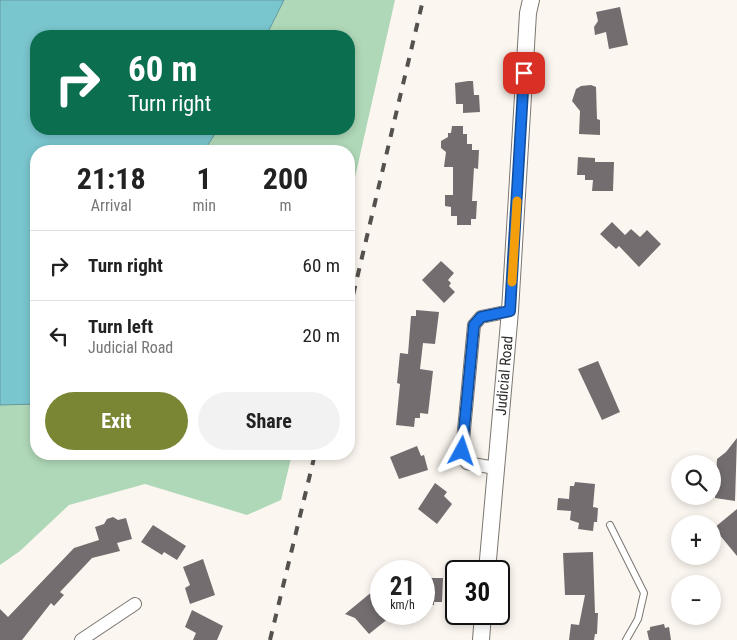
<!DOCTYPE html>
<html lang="en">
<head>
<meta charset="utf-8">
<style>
  body { margin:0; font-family:"Roboto Condensed",sans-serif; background:#f2f2f2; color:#222; height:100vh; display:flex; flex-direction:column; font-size:19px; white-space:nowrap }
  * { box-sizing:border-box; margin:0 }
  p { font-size:16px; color:#767676 }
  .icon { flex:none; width:28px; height:28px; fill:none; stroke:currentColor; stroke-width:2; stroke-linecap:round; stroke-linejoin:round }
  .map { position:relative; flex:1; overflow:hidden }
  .details { position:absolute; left:30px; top:145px; width:325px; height:315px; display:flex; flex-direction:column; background:#fff; border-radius:20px; box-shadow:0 2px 8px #0003 }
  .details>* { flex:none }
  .guide { position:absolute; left:30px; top:30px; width:325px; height:105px; border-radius:20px; box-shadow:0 2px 8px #0003; background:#0b6e4f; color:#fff; overflow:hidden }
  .tools { position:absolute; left:671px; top:455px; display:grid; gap:10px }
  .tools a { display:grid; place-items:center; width:50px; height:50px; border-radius:50%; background:#fff; box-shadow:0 2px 8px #0003; font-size:25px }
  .speed { position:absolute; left:370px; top:560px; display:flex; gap:10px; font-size:25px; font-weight:700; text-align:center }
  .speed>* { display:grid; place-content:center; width:65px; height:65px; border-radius:50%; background:#fff; box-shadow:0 2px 8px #0003; line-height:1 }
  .speed small { font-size:12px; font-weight:400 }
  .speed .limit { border:2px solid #111; border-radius:8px; background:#fff; color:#111 }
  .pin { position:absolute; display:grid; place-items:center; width:42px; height:42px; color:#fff; margin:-21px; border-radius:10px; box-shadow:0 2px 8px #0006 }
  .me { position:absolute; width:55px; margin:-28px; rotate:5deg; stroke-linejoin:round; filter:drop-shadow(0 0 4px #0008) }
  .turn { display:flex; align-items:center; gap:18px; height:105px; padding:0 15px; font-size:22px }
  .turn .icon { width:65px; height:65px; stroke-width:2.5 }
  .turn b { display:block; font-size:35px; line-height:42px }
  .eta { display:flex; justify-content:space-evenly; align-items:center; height:85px; text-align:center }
  .eta b { font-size:30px; font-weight:700; line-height:35px }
  .cta { display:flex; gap:10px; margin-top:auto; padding:10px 15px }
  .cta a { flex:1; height:58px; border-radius:30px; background:#7b8634; color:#fff; font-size:20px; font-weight:700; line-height:58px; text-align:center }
  .cta a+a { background:#f2f2f2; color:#222 }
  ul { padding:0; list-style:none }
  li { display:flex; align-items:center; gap:15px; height:70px; padding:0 15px; border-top:1px solid #e0e0e0 }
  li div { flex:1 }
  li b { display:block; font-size:19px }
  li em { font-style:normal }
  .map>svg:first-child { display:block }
  .green { fill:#afd8b8; fill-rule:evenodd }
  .water { fill:#7ac6cf; stroke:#64989e }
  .building { fill:#746d70 }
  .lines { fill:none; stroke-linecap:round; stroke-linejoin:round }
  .service-casing { stroke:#7b7670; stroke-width:8 }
  .minor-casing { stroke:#7b7670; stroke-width:14 }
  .tertiary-casing { stroke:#7b7670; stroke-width:18 }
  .service { stroke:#fff; stroke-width:6 }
  .minor { stroke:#fff; stroke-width:12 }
  .tertiary { stroke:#fff; stroke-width:16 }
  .rail { stroke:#54514e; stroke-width:4; stroke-dasharray:9 9; stroke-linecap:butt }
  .route-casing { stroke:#114b97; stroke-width:12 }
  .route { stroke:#1a73e8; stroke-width:9 }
  .slow { stroke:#f59e0b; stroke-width:9 }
  .labels { text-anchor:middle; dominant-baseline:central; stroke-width:5; stroke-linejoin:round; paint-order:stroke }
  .street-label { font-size:15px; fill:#302e2c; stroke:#fff }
</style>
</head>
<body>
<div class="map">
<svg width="737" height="640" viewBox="0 0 737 640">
  <rect width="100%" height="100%" fill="#fbf6ef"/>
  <path class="green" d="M0 0H395L349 204V151H36V454H292L281 500 247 515 145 484 69 505 20 551 0 565ZM36 36H349V129H36Z"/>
  <path class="water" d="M0 0H284L266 36H36V129H218L204 151H36V404L0 405Z"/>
  <path class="building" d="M620 7 628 45 609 49 606 32 595 35 594 27 598 21 596 12Z
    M468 81H473L474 95H479L480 112 463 113V104H456L455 83Z
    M591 85 596 87 597 119 600 120V135L579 134 580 111 572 101 576 89 581 86Z
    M452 126H463V134H467V144H472V150H479L478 169 474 168 472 201H477L476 219H471V225H457V216H451V207L445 206V195H453V167H444L446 152 441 148V141L448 137V133H451Z
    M578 157 595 158V162H614L613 191H592L593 180H585V175H577Z
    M612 222 625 235 631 229 640 237 647 230 661 244 639 267 619 246 616 249 600 234Z
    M441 261 454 273 448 280 451 283 449 286 455 292 444 303 422 280Z
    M416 310 439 312 435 344 423 343 420 369 433 371 428 414 420 413V418H415L414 427 396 425 400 384 397 383 400 353 408 354 411 316H416Z
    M598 361 620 412 602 420 578 369Z
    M737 438 735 501 715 498 717 459 726 452Z
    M417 446 421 456 424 455 428 470 399 479 390 457Z
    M575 482 595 484 593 507 598 508 597 522H594L593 531 578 529 579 523 570 520 571 511 557 510 558 498 569 499 570 486H574Z
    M435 483 447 492 444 496 452 504 437 524 418 509Z
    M737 509V556L714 528Z
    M113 517 118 520 126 518 132 539 117 543 120 551 92 558 60 592 64 595 54 606 51 603 22 640H0V609L8 617 74 548 99 540 95 527 104 524 107 519Z
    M153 525 186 546 177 560 164 552 162 555 141 542Z
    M593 552 595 613H598L597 634H595L594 640H569L571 624 579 625 585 595H565L563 553Z
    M203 559 215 595 190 604 185 588 190 585 183 567Z
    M424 578H443L442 602H434V605H424Z
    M373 591 381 601V614H394L369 634 355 618 345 614Z
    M192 610 223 626 217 640H193L196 633 185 627Z
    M664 624 665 628 669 627 671 640H649L647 631 650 630V627Z"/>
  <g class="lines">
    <g class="service-casing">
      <path id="service" d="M610 525 644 593 638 619 626 640"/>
    </g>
    <g class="minor-casing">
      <path id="minor" d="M495 468 467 463 462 451 474 325 481 317 510 311
        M81 640 135 604"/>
    </g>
    <g class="tertiary-casing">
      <g id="tertiary">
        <path id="s1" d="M487 571 510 311 528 13 531 0"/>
        <path d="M481 640 483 614"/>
      </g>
    </g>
    <use href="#service" class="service"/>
    <use href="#minor" class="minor"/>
    <use href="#tertiary" class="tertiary"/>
    <path class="rail" d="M349 312 423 0
      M270 640 315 454"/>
  </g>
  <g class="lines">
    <g class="route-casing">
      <path id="route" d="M462 451 474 325 481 317 510 311 524 73"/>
    </g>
    <use href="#route" class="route"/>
    <path class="slow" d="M512 282 517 201"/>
  </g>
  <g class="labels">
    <g class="street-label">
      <text stroke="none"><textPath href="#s1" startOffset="196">Judicial Road</textPath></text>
    </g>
  </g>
</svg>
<div class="tools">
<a><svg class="icon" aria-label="search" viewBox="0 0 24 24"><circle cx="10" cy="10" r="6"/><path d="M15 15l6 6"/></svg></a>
<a>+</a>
<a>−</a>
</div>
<div class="speed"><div>21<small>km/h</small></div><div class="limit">30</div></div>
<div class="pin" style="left:524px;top:73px;background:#d93025"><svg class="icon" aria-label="arrive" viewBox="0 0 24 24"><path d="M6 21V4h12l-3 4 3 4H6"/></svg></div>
<svg class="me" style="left:462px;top:451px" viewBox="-20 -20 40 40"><path d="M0-17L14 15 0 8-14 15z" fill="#1a73e8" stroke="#fff" stroke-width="4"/></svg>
<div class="guide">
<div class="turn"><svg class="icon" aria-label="right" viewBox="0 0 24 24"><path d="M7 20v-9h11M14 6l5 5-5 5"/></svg><div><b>60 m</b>Turn right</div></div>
</div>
<section class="details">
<div class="eta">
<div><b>21:18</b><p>Arrival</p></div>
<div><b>1</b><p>min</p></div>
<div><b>200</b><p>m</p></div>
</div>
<ul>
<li><svg class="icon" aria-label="right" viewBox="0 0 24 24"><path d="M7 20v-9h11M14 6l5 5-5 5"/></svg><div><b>Turn right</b></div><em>60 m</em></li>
<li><svg class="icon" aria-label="left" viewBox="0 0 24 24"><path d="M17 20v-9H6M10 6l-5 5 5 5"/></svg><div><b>Turn left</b><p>Judicial Road</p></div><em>20 m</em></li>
</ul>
<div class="cta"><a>Exit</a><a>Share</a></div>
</section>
</div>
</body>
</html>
